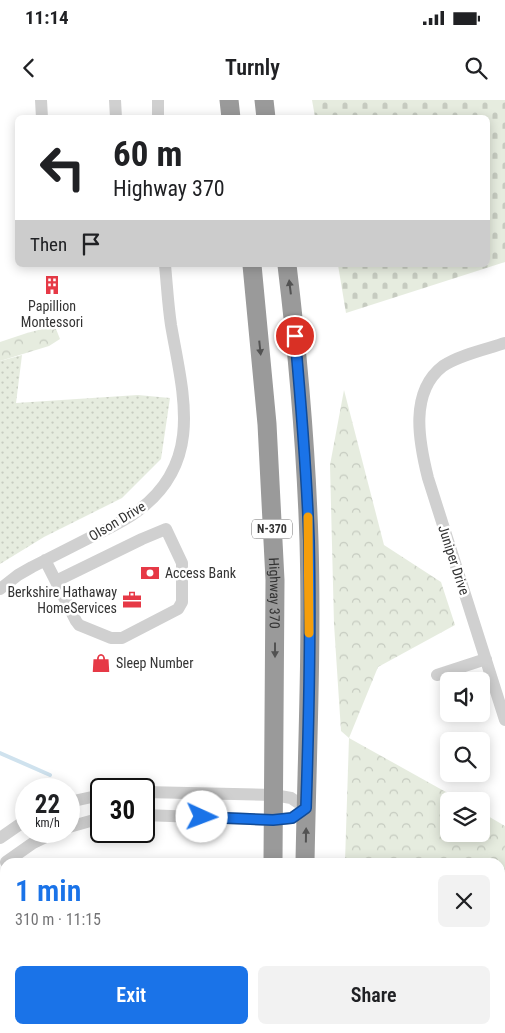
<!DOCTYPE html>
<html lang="en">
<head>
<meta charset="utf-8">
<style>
  body { margin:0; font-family:"Roboto Condensed",sans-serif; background:#f2f2f2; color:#202124; height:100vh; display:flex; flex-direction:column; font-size:19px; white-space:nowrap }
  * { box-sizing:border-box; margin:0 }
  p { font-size:16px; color:#757577 }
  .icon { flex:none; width:28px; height:28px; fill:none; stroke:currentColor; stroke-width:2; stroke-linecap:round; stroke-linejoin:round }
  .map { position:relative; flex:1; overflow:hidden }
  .details { position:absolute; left:0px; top:758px; width:505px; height:176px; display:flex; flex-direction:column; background:#fff; border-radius:15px 15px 0 0; box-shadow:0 2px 12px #0003 }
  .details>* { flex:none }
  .guide { position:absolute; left:15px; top:15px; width:475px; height:152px; border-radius:8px; box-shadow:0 2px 12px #0003; background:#fff; color:#202124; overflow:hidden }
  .controls { position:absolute; left:440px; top:572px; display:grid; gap:10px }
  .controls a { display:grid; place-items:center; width:50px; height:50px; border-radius:8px; background:#fff; box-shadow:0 2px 12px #0003; font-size:25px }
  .speed { position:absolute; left:15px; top:678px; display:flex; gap:10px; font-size:25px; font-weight:700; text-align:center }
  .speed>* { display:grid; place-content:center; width:65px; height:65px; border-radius:50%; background:#fff; box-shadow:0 2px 12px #0003; line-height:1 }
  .speed small { font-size:12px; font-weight:400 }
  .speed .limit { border:2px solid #111; border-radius:8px; background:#fff; color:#111 }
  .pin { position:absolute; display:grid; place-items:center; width:42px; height:42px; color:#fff; margin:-21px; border:2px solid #fff; border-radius:50%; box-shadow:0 1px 5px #0007 }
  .me { position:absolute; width:55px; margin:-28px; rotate:92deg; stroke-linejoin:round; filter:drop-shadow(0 0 4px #0008) }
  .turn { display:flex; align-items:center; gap:18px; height:105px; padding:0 15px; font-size:22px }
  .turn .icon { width:65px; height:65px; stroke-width:2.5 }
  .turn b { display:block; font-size:35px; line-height:42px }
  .then { display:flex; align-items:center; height:48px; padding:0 15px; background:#0003; gap:10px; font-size:19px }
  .round { display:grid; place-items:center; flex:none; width:52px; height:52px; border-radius:8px; background:#f2f2f2 }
  .headline { display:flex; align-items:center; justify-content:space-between; height:85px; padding:0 15px }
  h1 { font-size:30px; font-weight:600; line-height:38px; color:#1a73e8 }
  .primary-button { display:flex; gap:10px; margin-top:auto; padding:10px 15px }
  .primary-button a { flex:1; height:58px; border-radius:8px; background:#1a73e8; color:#fff; font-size:20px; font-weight:600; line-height:58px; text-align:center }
  .primary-button a+a { background:#f2f2f2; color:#202124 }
  .status { display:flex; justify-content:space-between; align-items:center; height:35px; padding:0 25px; background:#fff; direction:ltr }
  .status svg { height:14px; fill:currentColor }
  header { display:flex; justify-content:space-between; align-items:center; height:65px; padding:0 15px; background:#fff; font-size:22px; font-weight:600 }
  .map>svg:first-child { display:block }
  .green { fill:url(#green-dots) }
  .forest { fill:url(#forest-crowns) }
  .cemetery { fill:url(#cemetery-stones) }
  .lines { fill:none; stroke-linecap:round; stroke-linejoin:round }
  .stream { stroke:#cfe2ee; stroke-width:4 }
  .minor { stroke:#d0d0d0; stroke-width:12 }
  .highway { stroke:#9a9a9a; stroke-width:19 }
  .oneway { fill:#525252 }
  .route-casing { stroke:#114b97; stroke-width:12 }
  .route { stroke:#1a73e8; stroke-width:9 }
  .slow { stroke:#f59e0b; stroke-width:9 }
  .labels { text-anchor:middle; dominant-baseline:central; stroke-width:5; stroke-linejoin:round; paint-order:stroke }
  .shield { fill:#fff; stroke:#707070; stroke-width:1 }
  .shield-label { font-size:12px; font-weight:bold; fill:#333 }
  .poi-label { font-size:14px; fill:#333; stroke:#fff; text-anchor:start }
  .street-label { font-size:14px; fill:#333; stroke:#fff }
</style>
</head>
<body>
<div class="status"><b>11:14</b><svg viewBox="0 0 49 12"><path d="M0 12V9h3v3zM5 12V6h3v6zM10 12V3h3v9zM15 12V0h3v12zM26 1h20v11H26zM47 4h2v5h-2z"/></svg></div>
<header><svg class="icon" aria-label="back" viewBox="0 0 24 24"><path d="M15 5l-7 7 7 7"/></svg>Turnly<svg class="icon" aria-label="search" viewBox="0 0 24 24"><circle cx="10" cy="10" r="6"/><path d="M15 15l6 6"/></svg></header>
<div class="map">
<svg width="505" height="933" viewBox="0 0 505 933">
  <defs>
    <pattern id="green-dots" width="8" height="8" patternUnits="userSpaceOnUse" patternTransform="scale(1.25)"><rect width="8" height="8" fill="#e6ecdf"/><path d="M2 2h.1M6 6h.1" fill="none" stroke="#c6cbc0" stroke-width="1.8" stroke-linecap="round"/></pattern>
    <pattern id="forest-crowns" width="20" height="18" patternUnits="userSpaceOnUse" patternTransform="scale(1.25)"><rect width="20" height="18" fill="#e6ecdf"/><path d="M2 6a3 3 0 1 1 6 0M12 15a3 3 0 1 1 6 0" fill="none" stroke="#c6cbc0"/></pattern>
    <pattern id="cemetery-stones" width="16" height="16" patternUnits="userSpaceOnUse" patternTransform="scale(1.25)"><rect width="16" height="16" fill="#e6ecdf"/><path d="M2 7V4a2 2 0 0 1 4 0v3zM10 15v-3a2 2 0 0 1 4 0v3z" fill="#c6cbc0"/></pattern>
  </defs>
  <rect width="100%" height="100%" fill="#fff"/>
  <path class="green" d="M22 255 16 303 138 295 170 298 161 359 122 398 44 437 0 464V261Z"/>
  <path class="forest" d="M46 228 56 229 60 239 49 246 0 261V242L27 233Z
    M344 290 384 445 441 482 455 525 378 567 349 638 462 701H449V734H481V712L505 726V846L500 847V762H345L349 638 341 631 334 524 330 365Z"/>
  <path class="cemetery" d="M312 0H505V162L346 213 338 165H488V18L315 17Z"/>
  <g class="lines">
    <path class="stream" d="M0 653 50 675
      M500 800 505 791"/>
    <path class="minor" d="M41 0 42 18
      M115 0 116 18
      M158 0V18
      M505 243C487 249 459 255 443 266 409 292 419 342 428 378L505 620
      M45 460 76 521 79 525 111 538H122L178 509 182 502V463L166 429 142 439 56 481
      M0 489 18 475 32 467C52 457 73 446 93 436 109 428 125 421 139 410 204 361 183 294 171 225 168 205 167 185 165 165
      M437 575 486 559
      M144 692 274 695 291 698 306 708 292 718 273 720 144 715
      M69 702 101 695
      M69 727 101 718
      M0 738 26 720
      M6 762 33 743 58 731
      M24 933 27 929"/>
    <g class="highway">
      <path d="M229 0 231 18"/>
      <path d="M264 0 266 18"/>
      <path id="s1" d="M252 165 267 324 275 480 273 762"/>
      <path d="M287 165C298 256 306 349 309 441 312 548 307 655 305 762"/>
      <path d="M270 933V929"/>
      <path d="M303 933V929"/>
    </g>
  </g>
  <defs><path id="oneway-solid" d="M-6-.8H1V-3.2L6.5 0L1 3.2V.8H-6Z" transform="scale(1.25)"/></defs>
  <g class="oneway">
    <use href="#oneway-solid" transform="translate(290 187) rotate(-97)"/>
    <use href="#oneway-solid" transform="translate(260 248) rotate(84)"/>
    <use href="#oneway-solid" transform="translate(275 550) rotate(90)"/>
    <use href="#oneway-solid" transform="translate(306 735) rotate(-89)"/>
  </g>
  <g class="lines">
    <g class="route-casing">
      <path id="route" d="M202 717 273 720 292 718 306 708C309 619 311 530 309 441 307 373 301 304 295 236"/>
    </g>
    <use href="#route" class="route"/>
    <path class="slow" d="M308 417 309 533"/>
  </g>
  <defs>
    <g id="building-bare" transform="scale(1.5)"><path d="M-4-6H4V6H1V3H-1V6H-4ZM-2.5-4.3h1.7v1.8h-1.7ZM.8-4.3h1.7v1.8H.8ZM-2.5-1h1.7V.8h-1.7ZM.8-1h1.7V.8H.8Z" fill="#e63946" stroke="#fff" stroke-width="2.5" paint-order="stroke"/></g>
    <g id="bank-bare" transform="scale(1.5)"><path d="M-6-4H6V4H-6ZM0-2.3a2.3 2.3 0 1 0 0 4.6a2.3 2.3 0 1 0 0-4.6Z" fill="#e63946" stroke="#fff" stroke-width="2.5" paint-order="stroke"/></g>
    <g id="office-bare" transform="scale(1.5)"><path d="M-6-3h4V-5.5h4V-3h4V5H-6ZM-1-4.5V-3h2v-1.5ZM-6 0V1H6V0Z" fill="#e63946" stroke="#fff" stroke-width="2.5" paint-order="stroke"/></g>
    <g id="shop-bare" transform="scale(1.5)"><path d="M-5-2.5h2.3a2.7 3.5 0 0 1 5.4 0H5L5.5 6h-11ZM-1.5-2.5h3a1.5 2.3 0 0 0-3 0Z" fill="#e63946" stroke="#fff" stroke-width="2.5" paint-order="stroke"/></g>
  </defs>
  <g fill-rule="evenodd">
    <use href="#building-bare" x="52" y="185"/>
    <use href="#bank-bare" x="150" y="473"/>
    <use href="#office-bare" x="132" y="500"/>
    <use href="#shop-bare" x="101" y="563"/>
  </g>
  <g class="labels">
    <rect class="shield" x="252" y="419.5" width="40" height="19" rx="4"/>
    <g class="shield-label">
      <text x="272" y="429">N-370</text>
    </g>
    <g class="poi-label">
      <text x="52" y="206" text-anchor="middle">Papillion<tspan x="52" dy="16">Montessori</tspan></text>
      <text x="165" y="473">Access Bank</text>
      <text x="117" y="492" text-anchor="end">Berkshire Hathaway<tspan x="117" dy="16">HomeServices</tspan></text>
      <text x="116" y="563">Sleep Number</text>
    </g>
    <g class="street-label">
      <text transform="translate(117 421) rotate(-31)">Olson Drive</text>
      <text transform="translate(454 460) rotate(72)">Juniper Drive</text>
      <text stroke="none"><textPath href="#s1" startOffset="329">Highway 370</textPath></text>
    </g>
  </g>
</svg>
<div class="controls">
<a><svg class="icon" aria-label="sound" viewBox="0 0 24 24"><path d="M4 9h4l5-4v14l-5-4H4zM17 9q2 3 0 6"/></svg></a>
<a><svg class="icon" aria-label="search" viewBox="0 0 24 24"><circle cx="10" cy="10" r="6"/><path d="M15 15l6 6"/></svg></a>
<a><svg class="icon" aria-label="layers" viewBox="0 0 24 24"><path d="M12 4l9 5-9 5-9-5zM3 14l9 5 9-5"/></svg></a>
</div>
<div class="speed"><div>22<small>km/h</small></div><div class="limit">30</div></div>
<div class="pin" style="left:295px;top:236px;background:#d93025"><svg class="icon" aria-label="arrive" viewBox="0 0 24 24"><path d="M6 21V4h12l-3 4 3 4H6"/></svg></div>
<svg class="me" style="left:202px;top:717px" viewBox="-20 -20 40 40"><circle r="19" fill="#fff"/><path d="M0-13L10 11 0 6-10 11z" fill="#1a73e8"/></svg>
<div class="guide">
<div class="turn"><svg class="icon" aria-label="left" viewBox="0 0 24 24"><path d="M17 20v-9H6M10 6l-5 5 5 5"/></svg><div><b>60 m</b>Highway 370</div></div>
<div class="then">Then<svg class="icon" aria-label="arrive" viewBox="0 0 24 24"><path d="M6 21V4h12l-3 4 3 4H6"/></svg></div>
</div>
<section class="details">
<div class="headline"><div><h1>1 min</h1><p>310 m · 11:15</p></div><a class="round"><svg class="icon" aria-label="close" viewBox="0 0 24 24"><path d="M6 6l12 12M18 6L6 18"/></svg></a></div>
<div class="primary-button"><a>Exit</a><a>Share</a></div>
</section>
</div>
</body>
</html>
